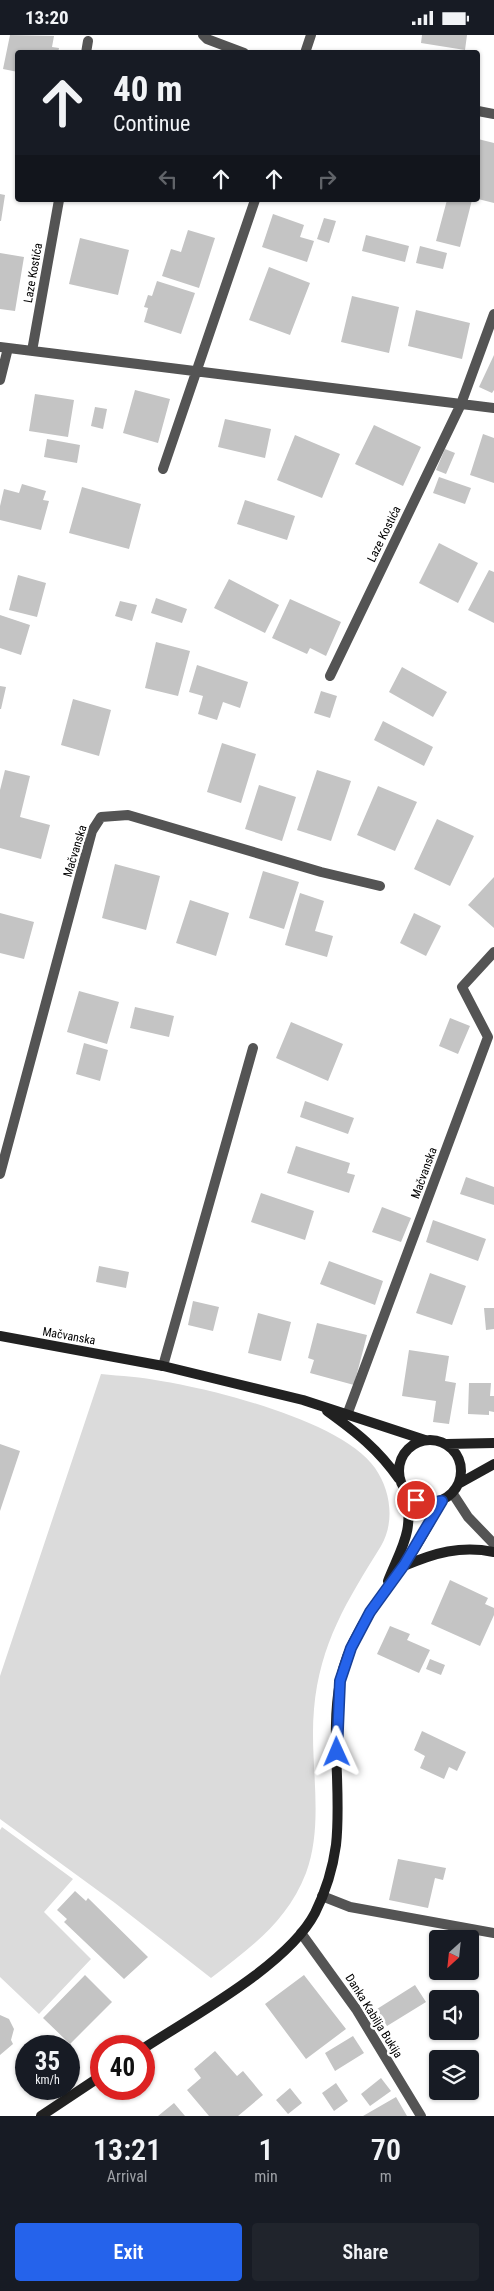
<!DOCTYPE html>
<html lang="en">
<head>
<meta charset="utf-8">
<style>
  body { margin:0; font-family:"Roboto Condensed",sans-serif; background:#20242c; color:#f1f3f6; height:100vh; display:flex; flex-direction:column; font-size:19px; white-space:nowrap }
  * { box-sizing:border-box; margin:0 }
  p { font-size:16px; color:#9ea1a6 }
  .icon { flex:none; width:28px; height:28px; fill:none; stroke:currentColor; stroke-width:2; stroke-linecap:round; stroke-linejoin:round }
  .map { position:relative; height:2081px; overflow:hidden }
  .side { display:flex; flex-direction:column; background:#171b24; flex:1 }
  .side>* { flex:none }
  .guide { position:absolute; left:15px; top:15px; width:465px; height:152px; border-radius:5px; box-shadow:0 1px 4px #0004; background:#171b24; color:#f1f3f6; overflow:hidden }
  .needle { width:32px; rotate:207deg }
  .buttons { position:absolute; left:429px; top:1895px; display:grid; gap:10px }
  .buttons a { display:grid; place-items:center; width:50px; height:50px; border-radius:5px; background:#171b24; box-shadow:0 1px 4px #0004; font-size:25px }
  .speed { position:absolute; left:15px; top:2000px; display:flex; gap:10px; font-size:25px; font-weight:700; text-align:center }
  .speed>* { display:grid; place-content:center; width:65px; height:65px; border-radius:50%; background:#171b24; box-shadow:0 1px 4px #0004; line-height:1 }
  .speed small { font-size:12px; font-weight:400 }
  .speed .limit { border:8px solid #d22; background:#fff; color:#111 }
  .pin { position:absolute; display:grid; place-items:center; width:42px; height:42px; color:#fff; margin:-21px; border:2px solid #fff; border-radius:50%; box-shadow:0 1px 5px #0007 }
  .me { position:absolute; width:55px; margin:-28px; rotate:359deg; stroke-linejoin:round; filter:drop-shadow(0 0 4px #0008) }
  .turn { display:flex; align-items:center; gap:18px; height:105px; padding:0 15px; font-size:22px }
  .turn .icon { width:65px; height:65px; stroke-width:2.5 }
  .turn b { display:block; font-size:35px; line-height:42px }
  .lanes { display:flex; align-items:center; height:48px; padding:0 15px; background:#0003; justify-content:center; gap:25px; direction:ltr }
  .lanes .off { opacity:.35 }
  .eta { display:flex; justify-content:space-evenly; align-items:center; height:85px; text-align:center }
  .eta b { font-size:30px; font-weight:600; line-height:35px }
  .button { display:flex; gap:10px; margin-top:auto; padding:10px 15px }
  .button a { flex:1; height:58px; border-radius:5px; background:#2563eb; color:#fff; font-size:20px; font-weight:600; line-height:58px; text-align:center }
  .button a+a { background:#20242c; color:#f1f3f6 }
  .status { display:flex; justify-content:space-between; align-items:center; height:35px; padding:0 25px; background:#171b24; direction:ltr }
  .status svg { height:14px; fill:currentColor }
  .map>svg:first-child { display:block }
  .green { fill:#dbdbdb }
  .building { fill:#c4c4c4 }
  .lines { fill:none; stroke-linecap:round; stroke-linejoin:round }
  .street { stroke:#545454; stroke-width:10 }
  .secondary { stroke:#212121; stroke-width:10 }
  .route-casing { stroke:#184099; stroke-width:12 }
  .route { stroke:#2563eb; stroke-width:9 }
  .labels { text-anchor:middle; dominant-baseline:central; stroke-width:5; stroke-linejoin:round; paint-order:stroke }
  .street-label { font-size:12px; fill:#000; stroke:#fff }
</style>
</head>
<body>
<div class="status"><b>13:20</b><svg viewBox="0 0 49 12"><path d="M0 12V9h3v3zM5 12V6h3v6zM10 12V3h3v9zM15 12V0h3v12zM26 1h20v11H26zM47 4h2v5h-2z"/></svg></div>
<div class="map">
<svg width="494" height="2081" viewBox="0 0 494 2081">
  <rect width="100%" height="100%" fill="#fff"/>
  <path class="green" d="M101 1339C121 1341 142 1342 161 1346 217 1355 343 1387 375 1433 391 1456 395 1487 381 1511 347 1566 320 1608 314 1674 309 1728 325 1787 306 1838 287 1887 251 1912 211 1943L115 1868 0 1784V1641Z
    M2 1792 73 1844 44 1877 91 1924 39 1979 0 1942V1795Z"/>
  <path class="building" d="M10 0 54 1 52 12 59 13 58 18H18V37L3 34Z
    M422 0H467L465 15 421 8Z
    M478 104 494 108V168L478 164Z
    M0 159 5 160 1 186H0Z
    M447 165H472L460 212 436 206Z
    M273 179 304 190 300 202 314 206 307 227 262 212Z
    M324 183 336 186 329 208 317 204Z
    M188 195 215 203 199 253 162 241 171 214 181 217Z
    M366 200 409 211 405 227 362 216Z
    M80 203 129 215 118 260 69 249Z
    M420 211 447 218 443 234 416 228Z
    M0 218 24 222 15 276 0 274Z
    M269 232 310 248 290 300 249 285Z
    M157 246 195 258 181 299 144 287 148 273 144 272 148 260 152 261Z
    M352 261 399 272 389 318 341 307Z
    M416 275 470 288 462 324 408 311Z
    M494 320V355L492 358 479 352Z
    M135 355 170 364 158 408 123 398Z
    M35 359 74 365 68 402 29 396Z
    M95 372 107 374 103 394 91 391Z
    M225 384 271 394 265 423 218 412Z
    M374 390 421 412 403 451 355 429Z
    M483 399 494 403V448L470 440Z
    M295 400 340 419 322 463 277 445Z
    M47 404 80 410 77 428 44 422Z
    M445 414 455 418 446 439 436 435Z
    M439 442 471 453 465 469 433 458Z
    M22 449 46 456 43 465 49 466 41 495 0 485V471L4 454 19 458Z
    M82 452 141 469 129 514 69 498Z
    M245 465 295 481 287 505 237 489Z
    M439 508 478 528 458 568 419 548Z
    M489 535 494 537V588L468 575Z
    M18 540 46 548 37 582 9 575Z
    M229 544 279 570 265 598 214 573Z
    M156 563 187 574 182 588 151 578Z
    M290 564 341 587 326 621 310 613 307 619 272 603Z
    M120 566 137 570 132 586 115 581Z
    M0 580 30 590 21 620 0 613Z
    M156 607 190 616 178 661 145 653Z
    M197 630 248 647 240 673 223 667 217 685 198 679 203 661 189 657Z
    M402 632 447 657 433 682 389 657Z
    M0 651 6 652 1 674H0Z
    M321 656 337 661 330 683 314 678Z
    M73 664 111 675 99 721 61 710Z
    M383 686 433 712 424 731 374 705Z
    M222 708 256 719 241 768 207 757Z
    M5 735 30 741 20 782 50 790 41 824 0 813V755Z
    M317 735 351 746 331 806 297 795Z
    M259 750 296 762 282 806 245 794Z
    M378 751 417 767 395 816 357 800Z
    M437 784 474 801 450 851 414 834Z
    M115 829 160 841 146 895 102 883Z
    M263 836 299 847 284 894 249 883Z
    M494 842V893L468 870Z
    M300 858 324 866 315 896 333 901 327 922 285 910Z
    M190 865 229 878 216 921 176 908Z
    M0 878 34 887 24 924 0 918Z
    M414 878 441 891 426 921 400 908Z
    M79 956 119 967 107 1009 67 997Z
    M135 972 174 981 169 1002 130 993Z
    M450 983 470 991 458 1019 439 1011Z
    M291 987 343 1009 328 1046 276 1023Z
    M84 1008 108 1015 100 1046 76 1039Z
    M305 1066 354 1083 348 1099 300 1082Z
    M296 1111 350 1128 347 1138 355 1140 349 1158 287 1138Z
    M466 1142 494 1152V1170L460 1159Z
    M261 1158 314 1176 305 1205 251 1187Z
    M382 1172 411 1183 401 1207 372 1197Z
    M433 1185 486 1204 478 1226 426 1207Z
    M329 1226 383 1246 375 1270 320 1249Z
    M99 1231 129 1237 126 1253 96 1247Z
    M430 1238 466 1251 452 1290 416 1278Z
    M193 1266 219 1272 213 1296 188 1290Z
    M484 1273H494V1294L486 1295Z
    M258 1278 291 1287 281 1326 248 1318Z
    M317 1288 367 1300 354 1350 310 1338 314 1325 308 1323Z
    M409 1315 449 1321 445 1346 456 1348 449 1389 433 1387 436 1366 402 1361Z
    M469 1348H491L490 1361H494V1377L489 1376V1380L468 1379Z
    M0 1409 20 1416 0 1476Z
    M450 1545 488 1563 485 1569 494 1573V1580L480 1611 431 1589Z
    M390 1591 410 1599 407 1605 430 1615 419 1638 377 1619Z
    M430 1624 445 1630 441 1640 426 1634Z
    M422 1696 466 1717 457 1736 449 1732 444 1744 420 1733 425 1721 414 1715Z
    M398 1824 446 1833 443 1845 435 1843 428 1873 389 1865Z
    M75 1856 86 1866 88 1863 148 1922 124 1944 64 1887 67 1884 57 1875Z
    M85 1940 112 1967 70 2009 43 1983Z
    M304 1940 346 1994 306 2024 265 1969Z
    M415 1950 426 1967 387 1991 377 1974Z
    M0 1980 9 1984 14 1994 11 2005 13 2009 0 2020Z
    M353 2001 364 2018 335 2036 325 2018Z
    M215 2016 237 2041 243 2036 263 2060 238 2081H209L187 2055 201 2043 194 2034Z
    M381 2043 391 2056 370 2071 361 2059Z
    M336 2048 348 2066 334 2076 322 2058Z
    M290 2053 302 2068 288 2079 276 2065Z
    M396 2062 407 2081H363Z
    M174 2068 185 2081H158Z"/>
  <g class="lines">
    <path class="street" d="M203 0 207 4 244 18
      M86 18 88 6
      M305 18 311 0
      M478 76 494 79
      M0 312 494 373
      M32 316 59 165
      M0 345 8 313
      M163 434 255 165
      M330 641 461 369 494 279
      M0 1139 92 796 101 782 128 780 321 837 380 851
      M163 1331 253 1013
      M347 1380 488 1002 462 952 494 917
      M453 1459 468 1482 494 1509
      M322 1861 350 1872 494 1898
      M301 1898 356 1974 421 2081"/>
    <path class="secondary" d="M0 1301 163 1331 303 1365 425 1405
      M327 1376C356 1397 378 1414 399 1444
      M399 1436a31 31 0 1 1 62 0a31 31 0 1 1-62 0Z
      M447 1409 494 1408
      M460 1448 494 1429
      M404 1531C434 1518 461 1510 494 1517
      M388 1546C402 1511 415 1495 405 1456
      M144 2013C193 1981 288 1930 315 1878 325 1858 333 1832 336 1810 342 1756 330 1700 340 1647 348 1603 378 1566 403 1531 418 1511 429 1488 442 1466
      M41 2081 101 2041"/>
  </g>
  <g class="lines">
    <g class="route-casing">
      <path id="route" d="M337 1717 340 1646 351 1613 370 1577 404 1530 442 1466 429 1468 416 1465"/>
    </g>
    <use href="#route" class="route"/>
  </g>
  <g class="labels">
    <g class="street-label">
      <text transform="translate(33 238) rotate(-80)">Laze Kostića</text>
      <text transform="translate(384 499) rotate(-64)">Laze Kostića</text>
      <text transform="translate(75 816) rotate(-73)">Mačvanska</text>
      <text transform="translate(424 1138) rotate(-70)">Mačvanska</text>
      <text transform="translate(69 1301) rotate(10)">Mačvanska</text>
      <text transform="translate(374 1981) rotate(58)">Danka Kabilja Bukija</text>
    </g>
  </g>
</svg>
<div class="buttons">
<a><svg class="needle" viewBox="-14 -14 28 28"><path d="M0-13l5 13h-10z" fill="#e53935"/><path d="M0 13l5-13h-10z" fill="#9ea1a6"/></svg></a>
<a><svg class="icon" aria-label="sound" viewBox="0 0 24 24"><path d="M4 9h4l5-4v14l-5-4H4zM17 9q2 3 0 6"/></svg></a>
<a><svg class="icon" aria-label="layers" viewBox="0 0 24 24"><path d="M12 4l9 5-9 5-9-5zM3 14l9 5 9-5"/></svg></a>
</div>
<div class="speed"><div>35<small>km/h</small></div><div class="limit">40</div></div>
<div class="pin" style="left:416px;top:1465px;background:#d93025"><svg class="icon" aria-label="arrive" viewBox="0 0 24 24"><path d="M6 21V4h12l-3 4 3 4H6"/></svg></div>
<svg class="me" style="left:337px;top:1717px" viewBox="-20 -20 40 40"><path d="M0-17L14 15 0 8-14 15z" fill="#2563eb" stroke="#fff" stroke-width="4"/></svg>
<div class="guide">
<div class="turn"><svg class="icon" aria-label="ahead" viewBox="0 0 24 24"><path d="M12 20V5M6 11l6-6 6 6"/></svg><div><b>40 m</b>Continue</div></div>
<div class="lanes"><svg class="icon off" aria-label="left" viewBox="0 0 24 24"><path d="M17 20v-9H6M10 6l-5 5 5 5"/></svg><svg class="icon" aria-label="ahead" viewBox="0 0 24 24"><path d="M12 20V5M6 11l6-6 6 6"/></svg><svg class="icon" aria-label="ahead" viewBox="0 0 24 24"><path d="M12 20V5M6 11l6-6 6 6"/></svg><svg class="icon off" aria-label="right" viewBox="0 0 24 24"><path d="M7 20v-9h11M14 6l5 5-5 5"/></svg></div>
</div>
</div>
<section class="side">
<div class="eta">
<div><b>13:21</b><p>Arrival</p></div>
<div><b>1</b><p>min</p></div>
<div><b>70</b><p>m</p></div>
</div>
<div class="button"><a>Exit</a><a>Share</a></div>
</section>
</body>
</html>
